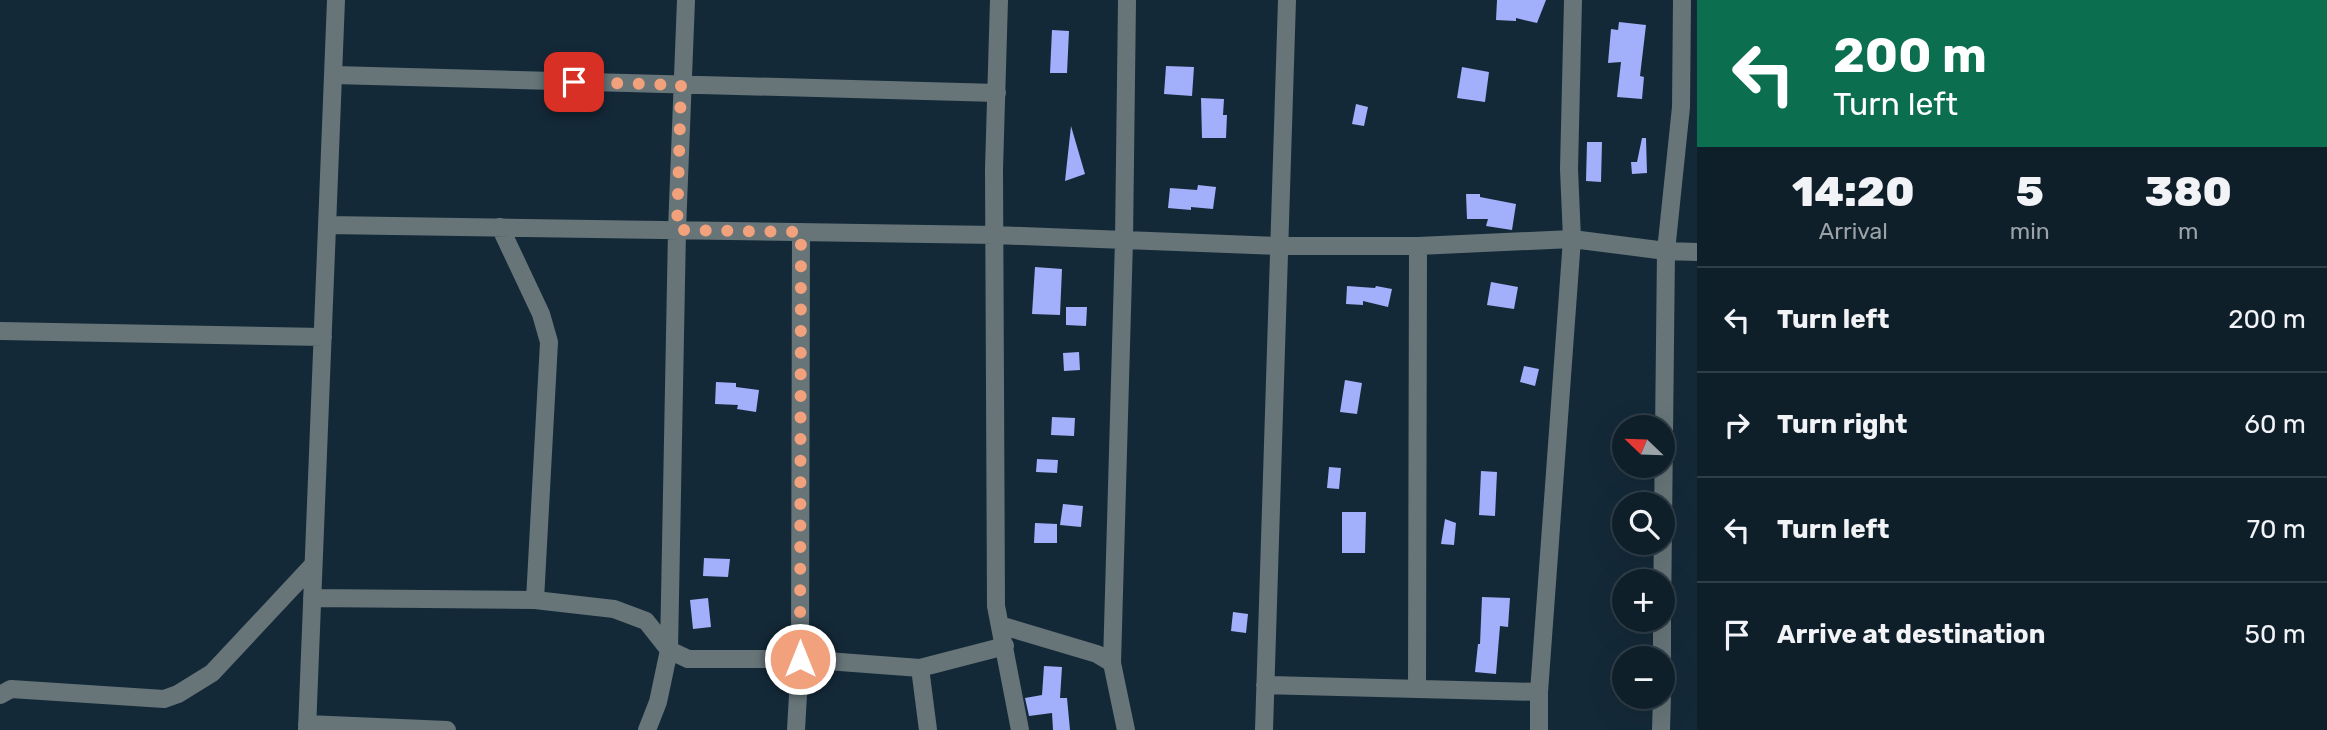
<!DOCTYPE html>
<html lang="en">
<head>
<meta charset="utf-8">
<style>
  body { margin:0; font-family:Rubik,sans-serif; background:#182732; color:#f1f3f6; height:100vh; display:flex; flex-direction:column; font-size:26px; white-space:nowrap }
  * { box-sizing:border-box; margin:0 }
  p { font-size:23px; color:#9ba2a8 }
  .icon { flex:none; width:38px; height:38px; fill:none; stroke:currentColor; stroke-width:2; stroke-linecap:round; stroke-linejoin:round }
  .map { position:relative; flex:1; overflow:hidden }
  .details { display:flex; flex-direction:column; background:#0f1f2a; width:630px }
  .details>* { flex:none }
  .top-card { background:#0b6e4f; color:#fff; overflow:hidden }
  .needle { width:46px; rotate:293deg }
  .controls { position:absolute; left:1612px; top:415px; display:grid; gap:14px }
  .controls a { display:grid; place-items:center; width:63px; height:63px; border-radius:50%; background:#0f1f2a; box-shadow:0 7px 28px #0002,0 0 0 2px #2f3d47; font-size:35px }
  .pin { position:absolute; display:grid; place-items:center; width:60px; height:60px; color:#fff; margin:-30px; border-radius:14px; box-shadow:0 4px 10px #0006 }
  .me { position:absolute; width:77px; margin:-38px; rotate:0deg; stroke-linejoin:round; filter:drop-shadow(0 0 5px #0008) }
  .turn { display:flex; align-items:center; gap:24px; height:147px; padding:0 21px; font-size:32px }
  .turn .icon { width:91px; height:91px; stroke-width:2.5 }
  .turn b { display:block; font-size:49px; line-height:60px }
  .eta { display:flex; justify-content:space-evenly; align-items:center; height:119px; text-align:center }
  .eta b { font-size:42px; font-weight:800; line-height:49px }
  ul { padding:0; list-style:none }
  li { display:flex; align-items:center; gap:21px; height:105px; padding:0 21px; border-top:2px solid #2f3d47 }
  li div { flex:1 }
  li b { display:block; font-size:26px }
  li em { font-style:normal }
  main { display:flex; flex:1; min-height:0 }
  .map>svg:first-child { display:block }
  .building { fill:#a2affa }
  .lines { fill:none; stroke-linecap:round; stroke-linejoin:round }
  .minor { stroke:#677578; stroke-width:18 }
  .route { stroke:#f1a17c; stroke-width:12; stroke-dasharray:0 21.6 }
</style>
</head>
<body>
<main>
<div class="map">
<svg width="1697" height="730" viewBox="0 0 1697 730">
  <rect width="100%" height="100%" fill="#142938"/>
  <path class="building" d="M1497 0H1546L1537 23 1516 18V21L1496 20Z
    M1619 22 1646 25 1640 76 1644 77 1642 99 1617 97 1621 62 1608 63 1611 29 1618 30Z
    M1052 30 1069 31 1067 73H1050Z
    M1166 66 1194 67 1192 96 1164 94Z
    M1462 67 1489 72 1485 102 1457 98Z
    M1201 98 1224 99 1223 115H1227L1226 138H1202Z
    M1356 104 1368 107 1364 126 1352 124Z
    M1071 126 1085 174 1065 181Z
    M1642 138H1646L1647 173 1632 174 1631 162H1637Z
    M1587 142H1602L1601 182 1586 181Z
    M1198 185 1216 187 1213 209 1191 207V210L1168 208 1170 188 1197 190Z
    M1466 194H1480V197L1516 204 1512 230 1486 226 1488 219H1467Z
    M1035 267 1062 269 1060 315 1032 314Z
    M1491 282 1518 287 1514 309 1487 305Z
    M1347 286 1375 288 1376 286 1392 289 1388 307 1363 301V305L1346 304Z
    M1066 307H1087L1086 326 1066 325Z
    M1079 352 1080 370 1064 371 1063 353Z
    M1524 366 1539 369 1535 386 1520 382Z
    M1345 380 1362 383 1357 414 1340 412Z
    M716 382 736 383V387L759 390 756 412 737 409 738 405 715 404Z
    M1052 417 1075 418 1074 436 1051 435Z
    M1037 459 1058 460 1057 473 1036 472Z
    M1329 467 1341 468 1339 489 1327 488Z
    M1481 471 1497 472 1495 516 1479 515Z
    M1063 504 1083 506 1081 527 1060 525Z
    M1342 512H1366L1365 553H1342Z
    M1445 519 1456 523 1454 545 1441 544Z
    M1035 523 1057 524V543H1034Z
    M704 558 730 559 728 577 703 576Z
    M1482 597 1510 598 1508 627 1500 626 1496 674 1475 672 1478 644H1480Z
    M708 598 711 627 693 629 690 600Z
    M1233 612 1248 614 1246 633 1231 631Z
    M1044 666 1062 667 1060 698H1067L1070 730H1053L1052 713 1029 716 1025 698 1042 695Z"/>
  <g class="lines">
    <path class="minor" d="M999 0 994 169 996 606 1020 730
      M334 75 997 93
      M327 225 995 235 1279 246H1418L1572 239 1666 251 1681 107 1682 0
      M500 227 541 314 549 342 535 600
      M0 331 323 337
      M312 598 535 600 614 609 646 621 669 650 688 659H800L920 668 1005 646
      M1662 617 1666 251 1697 252
      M1000 625 1097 654 1112 663 1126 730
      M1662 658V620
      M1112 663 1124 240 1127 0
      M920 668 928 730
      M1265 685 1539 692
      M1417 689 1418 246
      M0 695 11 689 164 699 178 694 212 673 313 565
      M307 724 447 730
      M307 730 336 0
      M647 730 658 702 669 650 677 230 686 0
      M796 730 800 659 801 232
      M1264 730 1287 0
      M1539 730V692L1572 239 1569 169 1573 0
      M1661 730 1662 696"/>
  </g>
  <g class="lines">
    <path class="route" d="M574 82 681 85 677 230 801 232 800 659"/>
  </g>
</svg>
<div class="controls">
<a><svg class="needle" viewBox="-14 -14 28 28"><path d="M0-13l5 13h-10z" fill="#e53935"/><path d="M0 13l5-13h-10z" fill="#9ba2a8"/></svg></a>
<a><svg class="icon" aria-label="search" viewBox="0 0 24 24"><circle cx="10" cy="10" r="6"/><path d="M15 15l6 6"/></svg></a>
<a>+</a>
<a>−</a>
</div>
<div class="pin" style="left:574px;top:82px;background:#d93025"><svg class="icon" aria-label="arrive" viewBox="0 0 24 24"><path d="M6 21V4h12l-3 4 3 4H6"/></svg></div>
<svg class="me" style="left:800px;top:659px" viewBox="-20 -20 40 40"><circle r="17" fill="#f1a17c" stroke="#fff" stroke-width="3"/><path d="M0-11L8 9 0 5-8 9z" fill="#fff"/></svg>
</div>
<section class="details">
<div class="top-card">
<div class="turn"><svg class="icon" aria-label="left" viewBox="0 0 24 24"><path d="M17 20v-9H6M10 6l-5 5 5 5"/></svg><div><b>200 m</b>Turn left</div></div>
</div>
<div class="eta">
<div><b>14:20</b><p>Arrival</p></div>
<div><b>5</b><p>min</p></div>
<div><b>380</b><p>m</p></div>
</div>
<ul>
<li><svg class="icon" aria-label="left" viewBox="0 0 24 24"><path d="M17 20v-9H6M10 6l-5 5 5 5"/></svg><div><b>Turn left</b></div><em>200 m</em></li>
<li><svg class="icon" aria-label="right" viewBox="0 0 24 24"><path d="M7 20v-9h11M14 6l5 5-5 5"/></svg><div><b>Turn right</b></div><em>60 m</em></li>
<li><svg class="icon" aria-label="left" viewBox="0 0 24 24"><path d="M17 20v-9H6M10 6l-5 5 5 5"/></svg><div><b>Turn left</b></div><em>70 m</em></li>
<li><svg class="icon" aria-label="arrive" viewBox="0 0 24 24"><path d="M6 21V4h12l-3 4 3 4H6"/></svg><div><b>Arrive at destination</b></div><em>50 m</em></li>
</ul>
</section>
</main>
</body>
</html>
